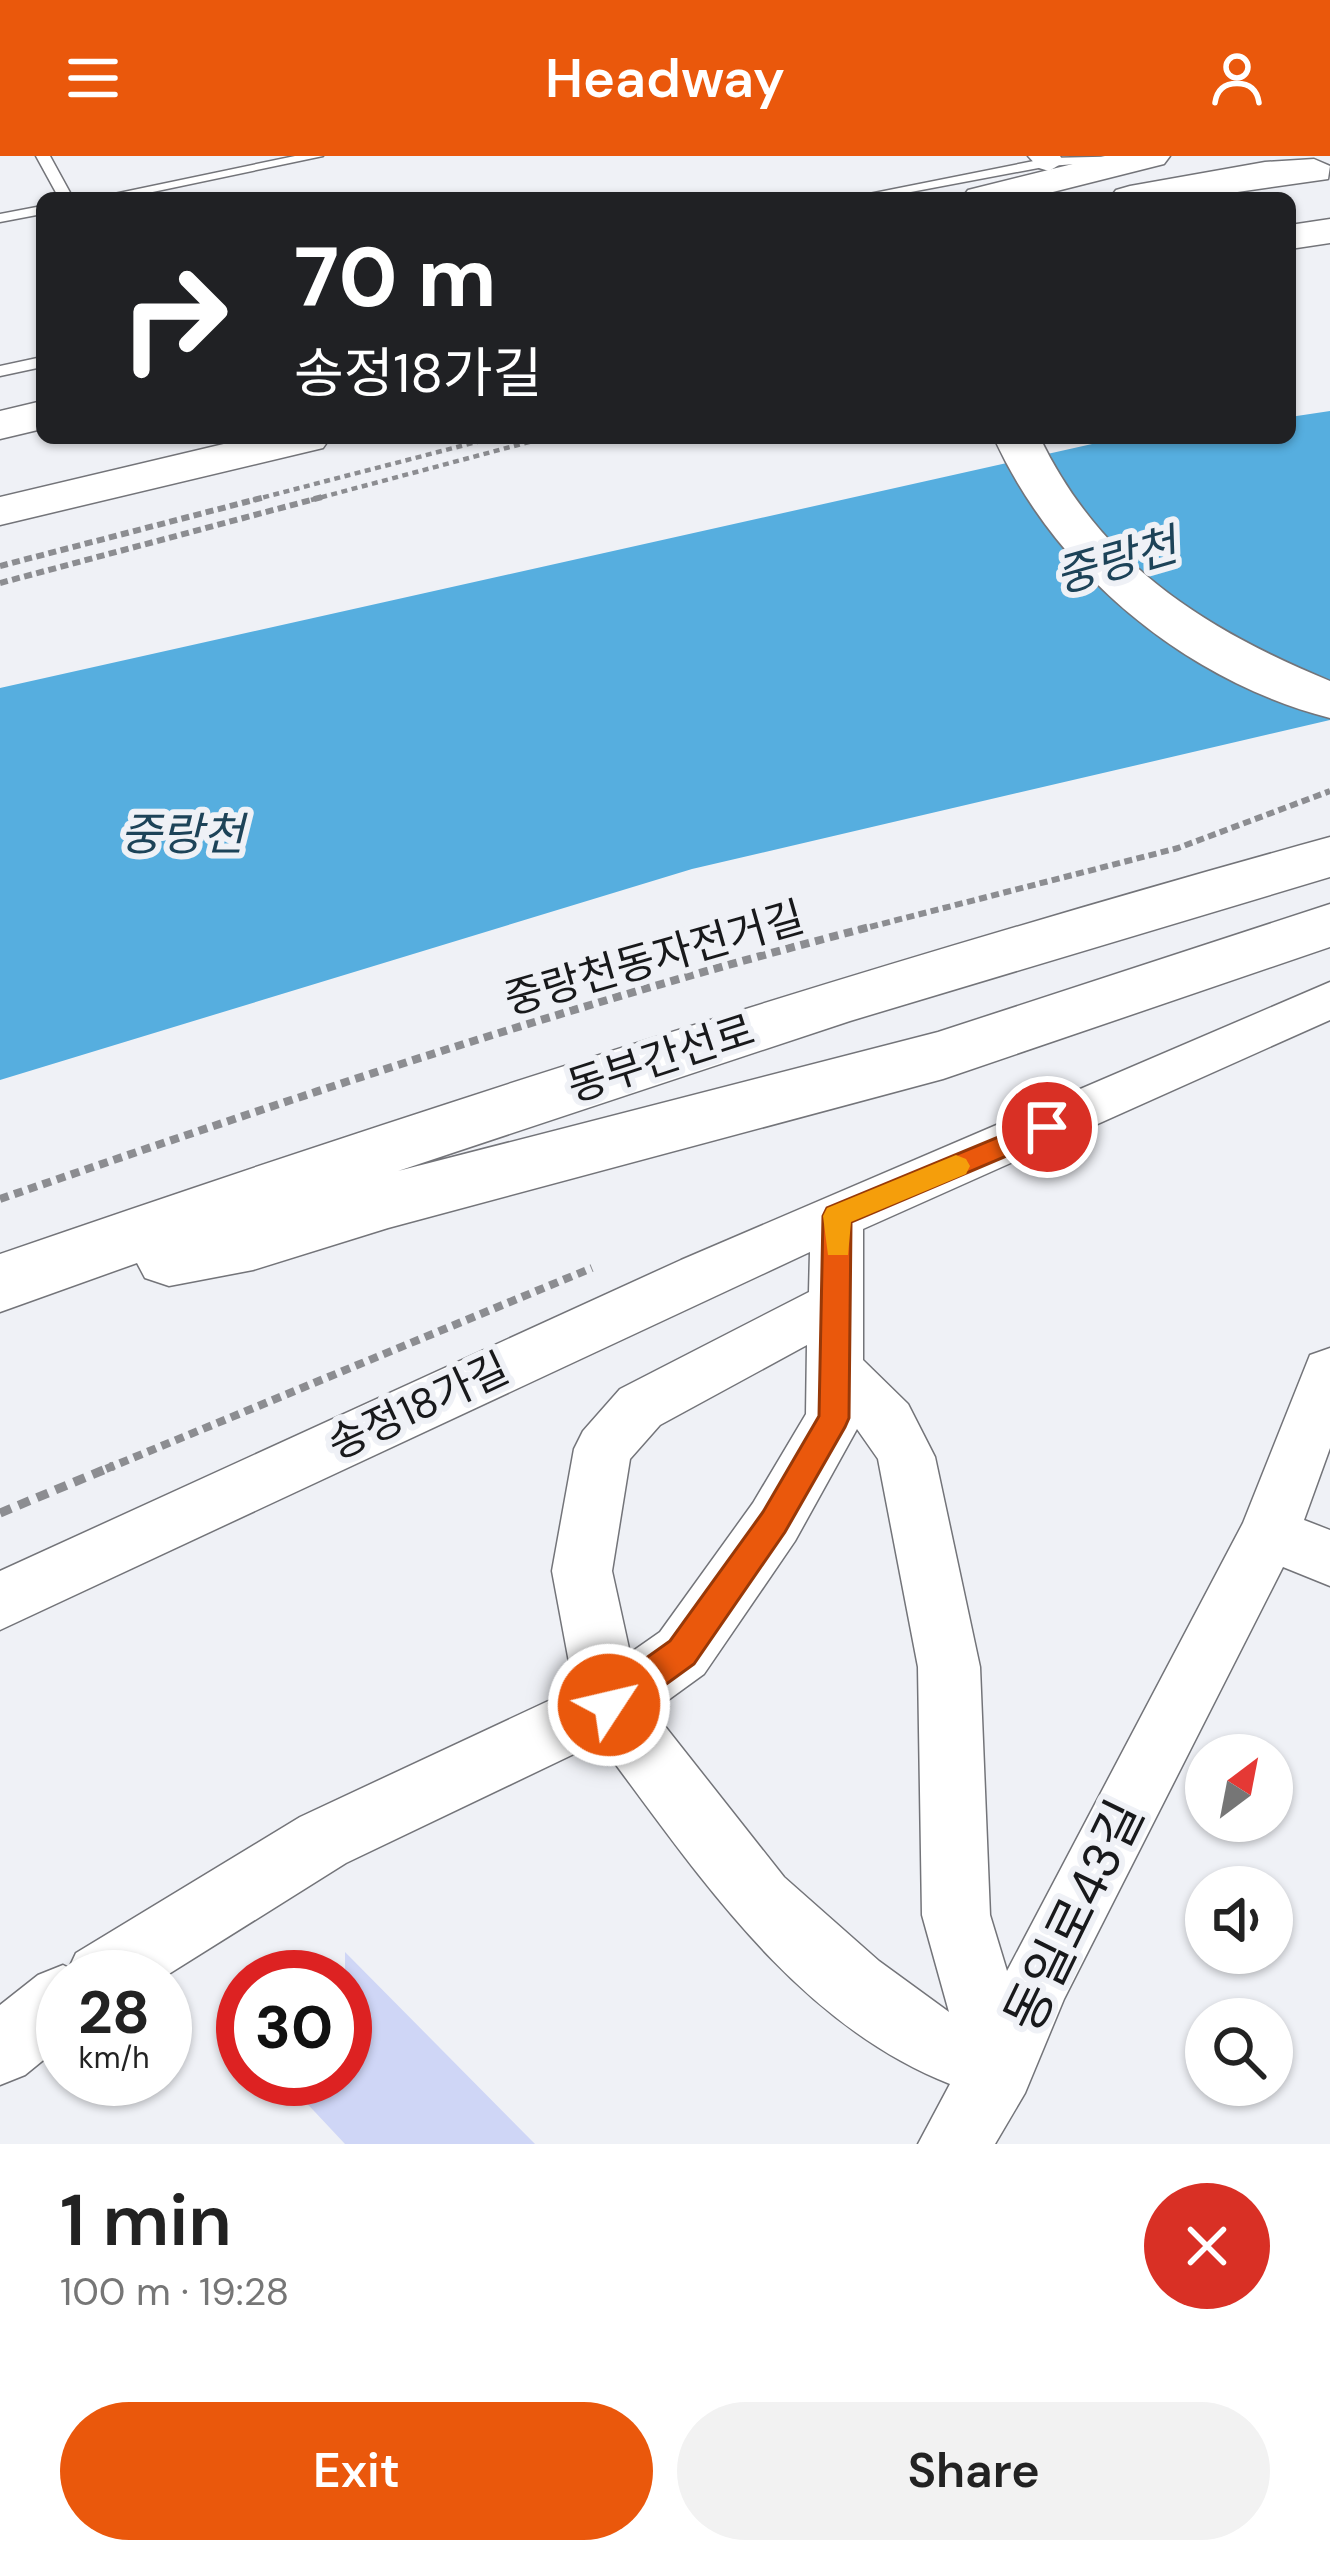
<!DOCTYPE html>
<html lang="en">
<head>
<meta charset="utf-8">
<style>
  body { margin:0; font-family:"DM Sans","Noto Sans KR",sans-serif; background:#f2f2f2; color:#222; height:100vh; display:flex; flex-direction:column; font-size:45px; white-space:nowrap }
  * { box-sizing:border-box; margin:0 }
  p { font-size:39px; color:#767676 }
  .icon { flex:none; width:66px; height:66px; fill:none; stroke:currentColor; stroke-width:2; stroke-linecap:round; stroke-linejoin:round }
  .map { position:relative; height:1988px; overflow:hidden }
  .side { display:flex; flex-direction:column; background:#fff; flex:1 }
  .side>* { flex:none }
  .guide { position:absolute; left:36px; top:36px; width:1260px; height:252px; border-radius:18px; box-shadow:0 3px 9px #0004; background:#202124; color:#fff; overflow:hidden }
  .needle { width:78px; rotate:32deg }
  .tools { position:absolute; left:1185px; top:1578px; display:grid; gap:24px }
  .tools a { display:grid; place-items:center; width:108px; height:108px; border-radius:50%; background:#fff; box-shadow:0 3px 9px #0004; font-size:60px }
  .speed { position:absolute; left:36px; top:1794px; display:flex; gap:24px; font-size:60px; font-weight:700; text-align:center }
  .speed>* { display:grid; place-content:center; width:156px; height:156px; border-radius:50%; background:#fff; box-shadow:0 3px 9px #0004; line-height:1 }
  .speed small { font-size:30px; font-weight:400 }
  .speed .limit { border:18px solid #d22; background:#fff; color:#111 }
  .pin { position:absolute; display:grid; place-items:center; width:102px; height:102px; color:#fff; margin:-51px; border:6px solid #fff; border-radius:50%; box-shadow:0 3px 12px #0007 }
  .me { position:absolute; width:132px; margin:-66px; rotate:55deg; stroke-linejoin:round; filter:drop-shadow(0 0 9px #0008) }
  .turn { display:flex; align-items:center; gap:42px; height:252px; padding:0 60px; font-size:54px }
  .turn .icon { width:156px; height:156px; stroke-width:2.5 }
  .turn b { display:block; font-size:84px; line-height:102px }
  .round { display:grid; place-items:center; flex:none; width:126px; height:126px; border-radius:63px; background:#f2f2f2 }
  .summary { display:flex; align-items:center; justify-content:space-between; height:204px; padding:0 60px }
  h1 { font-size:72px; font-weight:600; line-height:90px }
  .primary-button { display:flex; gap:24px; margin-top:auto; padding:24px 60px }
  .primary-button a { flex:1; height:138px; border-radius:72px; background:#ea580c; color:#fff; font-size:48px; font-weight:600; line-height:138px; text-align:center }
  .primary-button a+a { background:#f2f2f2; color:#222 }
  header { display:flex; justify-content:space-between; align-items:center; height:156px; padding:0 60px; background:#ea580c; color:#fff; font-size:54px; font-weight:600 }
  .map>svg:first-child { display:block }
  .water { fill:#56aedf }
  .building { fill:#cfd6f6 }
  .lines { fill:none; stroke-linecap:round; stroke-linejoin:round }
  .lane-casing { stroke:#737479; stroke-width:3 }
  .street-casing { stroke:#737479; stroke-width:3 }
  .secondary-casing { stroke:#737479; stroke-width:3 }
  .highway-casing { stroke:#737479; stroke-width:3 }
  .path-far3 { stroke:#8c8d91; stroke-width:4.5; stroke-dasharray:6 4.5; stroke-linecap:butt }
  .path-far2 { stroke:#8c8d91; stroke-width:6; stroke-dasharray:8 4.5; stroke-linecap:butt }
  .path-far1 { stroke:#8c8d91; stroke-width:8; stroke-dasharray:9 6; stroke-linecap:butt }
  .path { stroke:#8c8d91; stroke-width:9; stroke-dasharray:12 8; stroke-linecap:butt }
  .lane { fill:#fff; fill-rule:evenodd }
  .street { fill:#fff; fill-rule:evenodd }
  .secondary { fill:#fff; fill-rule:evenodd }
  .highway { fill:#fff; fill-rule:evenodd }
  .route { fill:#ea580c; stroke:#983908; stroke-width:3 }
  .slow { fill:#f59e0b }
  .labels { text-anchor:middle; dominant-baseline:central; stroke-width:12; stroke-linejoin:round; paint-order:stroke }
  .street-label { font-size:42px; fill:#18191b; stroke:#eff1f6 }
  .water-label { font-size:45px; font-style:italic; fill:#1d4358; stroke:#eff1f6 }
  .near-street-label { font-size:51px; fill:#18191b; stroke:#eff1f6 }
</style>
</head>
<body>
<header><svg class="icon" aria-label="menu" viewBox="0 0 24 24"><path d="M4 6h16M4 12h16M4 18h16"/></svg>Headway<svg class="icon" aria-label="person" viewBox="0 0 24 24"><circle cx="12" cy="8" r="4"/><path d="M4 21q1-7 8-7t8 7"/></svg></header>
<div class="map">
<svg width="1330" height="1988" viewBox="0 0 1330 1988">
  <rect width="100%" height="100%" fill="#eff1f6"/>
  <path class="water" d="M1330 255V564L692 713 0 924V532L1101 286 1290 282V261Z"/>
  <path class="building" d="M345 1796 535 1988H345L284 1923H345Z"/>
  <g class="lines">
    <g class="lane-casing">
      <path id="lane" d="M36 0H50L73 42H59Z
        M295 0H323L124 42H95Z
        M1136 0 1129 4 1049 10 879 42H849L1049 2Z
        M42 50V58L0 66V58Z
        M42 201V211L0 220V210Z"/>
    </g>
    <g class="street-casing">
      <path id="street" d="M1028 0H1060L1064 6 1049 15 1039 12Z
        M1330 826V864L863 1073V1204L908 1248 935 1301 980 1511 990 1759 1007 1815 1243 1367 1310 1199 1330 1192V1292L1304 1364 1330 1374V1430L1283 1411 1064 1843 1025 1937 995 1988H918L950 1928C794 1867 695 1714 599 1586L346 1707 164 1821H63V1888L25 1919 0 1929V1849L38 1819 63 1809 69 1812 76 1797 300 1661 574 1533 552 1415 574 1293 583 1275 620 1233 809 1136 810 1096 0 1474V1415L681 1104ZM807 1189 806 1258 753 1347 660 1476 630 1497 612 1415 630 1303 660 1269ZM857 1273 878 1303 918 1511 922 1759 949 1856 879 1805 784 1721 653 1555 704 1518 795 1385Z"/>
    </g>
    <g class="secondary-casing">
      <path id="secondary" d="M1105 0H1170L1164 8 1029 42H962L968 34Z
        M42 245V273L0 283V255Z"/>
    </g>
    <g class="highway-casing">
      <path id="highway" d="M1314 3 1330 10 1328 23 1196 42H1110L1116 34 1130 30 1265 6Z
        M1330 63V87L1290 93V69Z
        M249 282H330L323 292 0 369V341Z
        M994 282H1040C1101 408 1204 473 1330 525V562C1184 524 1056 417 994 282Z
        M1330 681V721L850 865 398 1015 938 876 1330 748V791L943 923 388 1072 253 1114 169 1130 145 1122 137 1107 0 1156V1098C440 946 882 805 1330 681Z"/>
    </g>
    <path class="path-far3" d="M253 344 492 282
      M311 344 544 282"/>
    <path class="path-far2" d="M0 410 265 341
      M0 427 322 341
      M858 774 1178 692 1330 635"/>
    <path class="path-far1" d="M0 1043C287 944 576 846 870 771
      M106 1313 592 1112"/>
    <path class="path" d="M0 1357 113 1310"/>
    <use href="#lane" class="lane"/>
    <use href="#street" class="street"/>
    <use href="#secondary" class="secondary"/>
    <use href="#highway" class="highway"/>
  </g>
  <path class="route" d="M1047 961 1056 964 1060 971 1056 979 851 1066 849 1262 845 1271 785 1376 694 1508 621 1561 609 1565 597 1561 592 1549 597 1537 670 1485 763 1356 819 1260 823 1060 827 1052Z"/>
  <path class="slow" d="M956 999 966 1003 970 1010 966 1018 851 1066 848 1099H828L823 1060 827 1052Z"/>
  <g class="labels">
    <g class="street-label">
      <text transform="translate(654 802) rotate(-16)">중랑천동자전거길</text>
      <text transform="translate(661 902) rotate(-18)">동부간선로</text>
      <text transform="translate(418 1250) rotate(-25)">송정18가길</text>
    </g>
    <g class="water-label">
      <text transform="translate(1116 405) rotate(-16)">중랑천</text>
      <text x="182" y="678">중랑천</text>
    </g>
    <g class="near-street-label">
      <text transform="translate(1074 1760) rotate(-64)">동일로43길</text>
    </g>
  </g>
</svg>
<div class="tools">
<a><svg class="needle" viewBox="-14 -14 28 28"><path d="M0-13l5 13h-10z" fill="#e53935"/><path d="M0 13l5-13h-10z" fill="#767676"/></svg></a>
<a><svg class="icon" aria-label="sound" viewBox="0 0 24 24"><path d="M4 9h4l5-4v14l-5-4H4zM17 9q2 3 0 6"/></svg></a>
<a><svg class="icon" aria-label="search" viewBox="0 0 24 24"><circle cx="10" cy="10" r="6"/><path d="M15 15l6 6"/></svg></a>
</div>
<div class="speed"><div>28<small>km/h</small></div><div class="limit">30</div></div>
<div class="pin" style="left:1047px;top:971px;background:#d93025"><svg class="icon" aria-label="arrive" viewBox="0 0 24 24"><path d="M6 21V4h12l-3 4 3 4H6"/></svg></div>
<svg class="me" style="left:609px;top:1549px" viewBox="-20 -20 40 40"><circle r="17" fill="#ea580c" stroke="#fff" stroke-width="3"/><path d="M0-11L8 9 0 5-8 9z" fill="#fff"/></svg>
<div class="guide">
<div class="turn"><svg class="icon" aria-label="right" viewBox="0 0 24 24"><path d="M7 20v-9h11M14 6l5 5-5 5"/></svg><div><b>70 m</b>송정18가길</div></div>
</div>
</div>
<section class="side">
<div class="summary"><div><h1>1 min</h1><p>100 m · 19:28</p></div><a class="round" style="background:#d93025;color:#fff"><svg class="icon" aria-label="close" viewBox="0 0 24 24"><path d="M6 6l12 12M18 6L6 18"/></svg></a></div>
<div class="primary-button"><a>Exit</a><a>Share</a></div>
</section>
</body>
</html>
